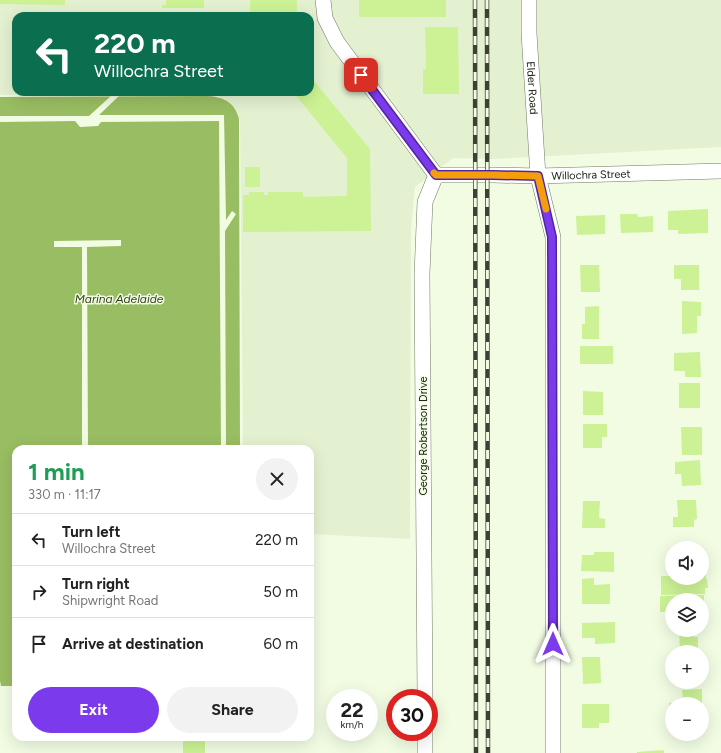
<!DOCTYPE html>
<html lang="en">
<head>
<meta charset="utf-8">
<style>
  body { margin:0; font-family:Figtree,sans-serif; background:#f2f2f2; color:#222; height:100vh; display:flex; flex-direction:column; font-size:15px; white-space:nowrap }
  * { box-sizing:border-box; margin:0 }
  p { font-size:13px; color:#767676 }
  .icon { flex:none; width:22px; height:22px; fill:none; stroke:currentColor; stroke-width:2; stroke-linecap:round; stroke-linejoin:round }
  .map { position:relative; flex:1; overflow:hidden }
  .drawer { position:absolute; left:12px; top:445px; width:302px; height:296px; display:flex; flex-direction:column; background:#fff; border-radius:12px; box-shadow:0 4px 16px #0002 }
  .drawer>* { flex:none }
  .top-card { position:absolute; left:12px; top:12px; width:302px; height:84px; border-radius:12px; box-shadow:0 4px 16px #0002; background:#0b6e4f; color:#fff; overflow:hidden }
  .buttons { position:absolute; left:665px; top:541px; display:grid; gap:8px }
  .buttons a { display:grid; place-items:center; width:44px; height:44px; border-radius:50%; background:#fff; box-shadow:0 4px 16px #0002; font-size:20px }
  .speed { position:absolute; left:326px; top:689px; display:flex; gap:8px; font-size:20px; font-weight:700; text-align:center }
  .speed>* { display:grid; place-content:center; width:52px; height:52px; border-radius:50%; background:#fff; box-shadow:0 4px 16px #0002; line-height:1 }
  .speed small { font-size:10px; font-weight:400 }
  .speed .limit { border:6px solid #d22; background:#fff; color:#111 }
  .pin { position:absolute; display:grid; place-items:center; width:34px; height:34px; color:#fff; margin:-17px; border-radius:8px; box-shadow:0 2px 6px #0006 }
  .me { position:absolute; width:44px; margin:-22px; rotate:0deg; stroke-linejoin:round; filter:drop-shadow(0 0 3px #0008) }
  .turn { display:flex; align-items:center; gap:14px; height:84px; padding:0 16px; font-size:18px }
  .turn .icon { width:52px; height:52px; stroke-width:2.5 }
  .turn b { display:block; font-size:28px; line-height:34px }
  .round { display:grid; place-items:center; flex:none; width:42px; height:42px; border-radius:21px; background:#f2f2f2 }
  .headline { display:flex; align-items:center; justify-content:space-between; height:68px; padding:0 16px }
  h1 { font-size:24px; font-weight:700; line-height:30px; color:#1e9e55 }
  .action { display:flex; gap:8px; margin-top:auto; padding:8px 16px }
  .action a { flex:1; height:46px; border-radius:24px; background:#7c3aed; color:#fff; font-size:16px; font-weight:700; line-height:46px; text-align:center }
  .action a+a { background:#f2f2f2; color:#222 }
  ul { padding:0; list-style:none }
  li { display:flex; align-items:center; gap:12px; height:52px; padding:0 16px; border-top:1px solid #e0e0e0 }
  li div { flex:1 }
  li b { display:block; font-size:15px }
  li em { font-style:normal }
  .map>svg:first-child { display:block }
  .built { fill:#e3f1d1; fill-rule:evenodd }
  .water { fill:#99bd62 }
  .pier { fill:#f1fce3 }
  .building { fill:#ccf295 }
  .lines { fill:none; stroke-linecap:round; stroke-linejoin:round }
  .street-casing { stroke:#707a64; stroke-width:16 }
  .street { stroke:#fff; stroke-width:15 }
  .rail-casing { stroke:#3c4035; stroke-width:4.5 }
  .rail { stroke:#f1fce3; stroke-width:3; stroke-dasharray:9; stroke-linecap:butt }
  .route-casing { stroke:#51269a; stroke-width:10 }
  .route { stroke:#7c3aed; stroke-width:7 }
  .slow { stroke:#f59e0b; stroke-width:7 }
  .labels { text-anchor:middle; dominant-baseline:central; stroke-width:3; stroke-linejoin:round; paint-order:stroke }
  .street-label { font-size:11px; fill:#20241b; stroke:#f1fce3 }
  .water-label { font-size:12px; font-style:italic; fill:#313f19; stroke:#f1fce3 }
</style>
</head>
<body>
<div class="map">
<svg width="721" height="753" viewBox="0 0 721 753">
  <rect width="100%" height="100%" fill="#f1fce3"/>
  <path class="built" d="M0 0H721V147L495 159 453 158 415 187 411 229 410 539 310 534V449H243L240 120 216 94 0 95ZM16 16H310V92H16Z"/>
  <path class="water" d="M208 96C223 97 235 102 239 119L240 449H16V686H1L0 681V97Z"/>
  <path class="pier" d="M112 95H120L99 115H224L226 220 232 211 236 214 225 231 226 449H221L219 121 101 122 98 126 80 127 75 121 0 122V116H89Z
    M121 240V246L87 247 88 449H82V247H54V241Z"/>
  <path class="building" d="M0 0H65V5L0 4Z
    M166 0H204V8H162V5H166Z
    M250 0H297V16H250Z
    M359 0H446V17H359Z
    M425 27H458L459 94H423V69H426Z
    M310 76 370 149 371 231 243 232V195H249V192H264V195H268V192H303V197L347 196V158L293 92H310Z
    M245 167H260V187H245Z
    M708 209V233L678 234V230H668V211Z
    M620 214H637L638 217 653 216V232L621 233Z
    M605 215V234L577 235 576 216Z
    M580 265H599L600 292H581Z
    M674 265H699V290H681V279H674Z
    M682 301 701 302V316H697V333L682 334Z
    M599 306V339H582V324H585V307Z
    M580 346H613V364H580Z
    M700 352 701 377H685V371H674V353Z
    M679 383H700V408H679Z
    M583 391 603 392V415H583Z
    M583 424H607V437H602V448H583Z
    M681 427H702V455H682Z
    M700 460 701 485 682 486 681 474H675V462Z
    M677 500H696L697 519 694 520V527H673V517H678Z
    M583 501H600L599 518 605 519V528H582Z
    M697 545V548H674V546Z
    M594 552H614V572L581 571 582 555H594Z
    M702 575H706V579H707L708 588H705V594L661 595V576H672V578H702Z
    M594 578V585L610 584V604H582V579Z
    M704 595V604H702V600H672V612H660V596Z
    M615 622V643L595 644V638H582V623Z
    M679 630H694V637H698V652H680Z
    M582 657H600L601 683 583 684Z
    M702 689V704H672V724H670L669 703 683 702 682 690Z
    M582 704H609V723H599V728H582Z
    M183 737H205V753H183Z
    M664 750V753H637V752Z"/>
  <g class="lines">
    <g class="street-casing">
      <g id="street">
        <path d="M323 0 325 18 337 42 436 175"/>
        <path id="s1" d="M529 0V33L538 176 553 237V753"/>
        <path id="s2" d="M436 175H493L538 176 721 171"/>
        <path d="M425 698 422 274 425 202 436 175"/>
        <path d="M425 732V753"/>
      </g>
    </g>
    <use href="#street" class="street"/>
    <g class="rail-casing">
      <path id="rail" d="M475 0 476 753
        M487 0 488 753"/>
    </g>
    <use href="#rail" class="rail"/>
  </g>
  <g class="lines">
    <g class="route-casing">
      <path id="route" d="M361 75 436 175H493L538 176 552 237 553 644"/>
    </g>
    <use href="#route" class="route"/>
    <path class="slow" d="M434 173 436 175H493L538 176 546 209"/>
  </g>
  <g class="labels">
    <g class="street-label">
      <text stroke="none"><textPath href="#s1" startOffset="88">Elder Road</textPath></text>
      <text stroke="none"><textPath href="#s2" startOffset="155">Willochra Street</textPath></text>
      <text transform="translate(423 436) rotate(-90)">George Robertson Drive</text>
    </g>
    <g class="water-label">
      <text x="119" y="299">Marina Adelaide</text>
    </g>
  </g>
</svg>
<div class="buttons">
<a><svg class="icon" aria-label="sound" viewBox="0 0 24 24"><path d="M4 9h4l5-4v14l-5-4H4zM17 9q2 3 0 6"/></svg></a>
<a><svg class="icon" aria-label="layers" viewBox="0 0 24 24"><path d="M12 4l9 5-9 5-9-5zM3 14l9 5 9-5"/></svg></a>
<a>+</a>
<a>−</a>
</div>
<div class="speed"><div>22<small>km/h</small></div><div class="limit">30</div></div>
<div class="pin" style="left:361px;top:75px;background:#d93025"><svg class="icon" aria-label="arrive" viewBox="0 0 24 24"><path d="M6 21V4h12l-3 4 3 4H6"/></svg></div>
<svg class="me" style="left:553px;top:644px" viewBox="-20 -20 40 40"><path d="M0-17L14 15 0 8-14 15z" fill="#7c3aed" stroke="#fff" stroke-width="4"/></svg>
<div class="top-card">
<div class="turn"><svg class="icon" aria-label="left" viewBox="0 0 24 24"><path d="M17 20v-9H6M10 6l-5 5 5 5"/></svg><div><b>220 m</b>Willochra Street</div></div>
</div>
<section class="drawer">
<div class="headline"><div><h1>1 min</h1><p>330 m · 11:17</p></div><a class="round"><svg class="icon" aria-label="close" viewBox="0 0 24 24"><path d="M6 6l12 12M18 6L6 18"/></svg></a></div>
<ul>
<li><svg class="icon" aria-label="left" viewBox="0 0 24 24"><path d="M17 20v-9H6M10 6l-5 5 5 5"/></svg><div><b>Turn left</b><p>Willochra Street</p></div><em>220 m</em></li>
<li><svg class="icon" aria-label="right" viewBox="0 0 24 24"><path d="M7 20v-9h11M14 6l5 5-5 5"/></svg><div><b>Turn right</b><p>Shipwright Road</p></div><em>50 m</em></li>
<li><svg class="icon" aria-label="arrive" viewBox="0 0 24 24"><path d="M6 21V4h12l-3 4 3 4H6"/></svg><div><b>Arrive at destination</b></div><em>60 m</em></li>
</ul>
<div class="action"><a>Exit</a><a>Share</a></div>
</section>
</div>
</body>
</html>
